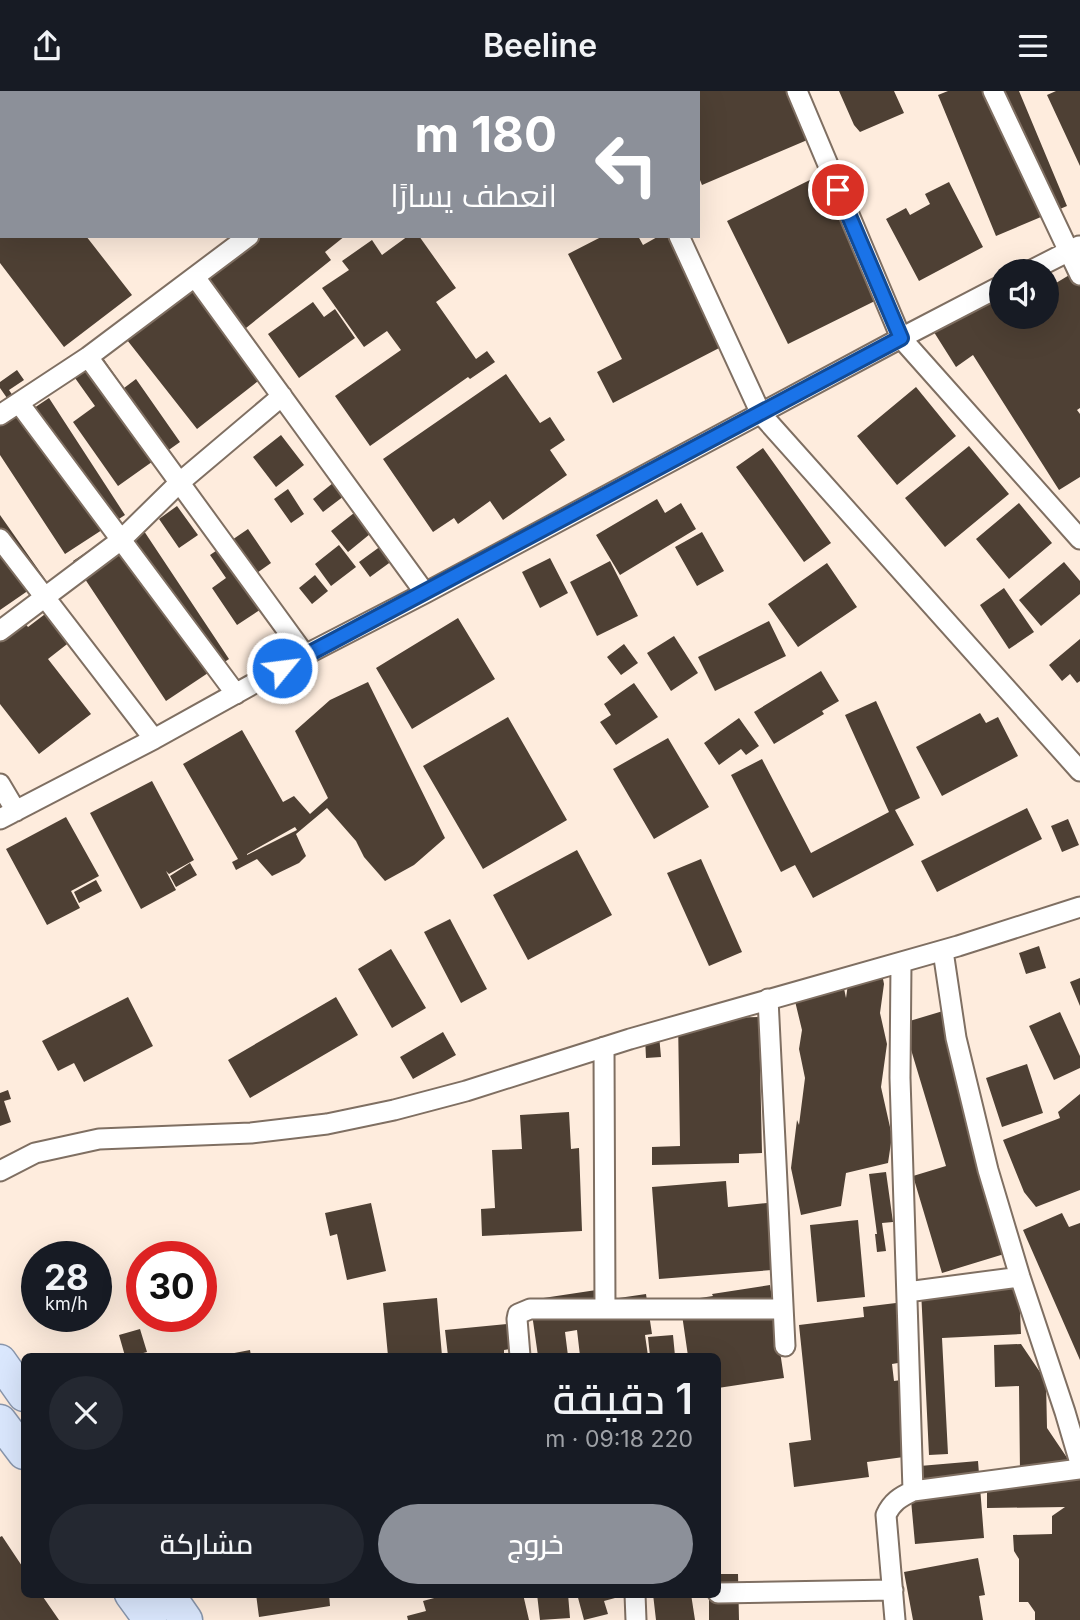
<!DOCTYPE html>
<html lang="ar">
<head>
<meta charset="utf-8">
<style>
  body { margin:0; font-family:Inter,Cairo,sans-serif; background:#242831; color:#f1f3f6; direction:rtl; height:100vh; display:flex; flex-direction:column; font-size:26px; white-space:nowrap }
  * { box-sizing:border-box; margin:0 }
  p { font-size:23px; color:#9ea1a6 }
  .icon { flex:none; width:38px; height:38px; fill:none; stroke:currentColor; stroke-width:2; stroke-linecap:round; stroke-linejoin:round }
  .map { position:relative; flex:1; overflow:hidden; direction:ltr }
  .side { position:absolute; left:21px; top:1262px; width:700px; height:245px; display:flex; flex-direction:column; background:#171b24; border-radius:10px; box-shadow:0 7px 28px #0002; direction:rtl }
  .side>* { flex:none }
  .guide { position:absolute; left:0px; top:0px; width:700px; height:147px; box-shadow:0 7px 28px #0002; direction:rtl; background:#8c9099; color:#fff; overflow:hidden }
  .buttons { position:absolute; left:989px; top:168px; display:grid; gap:14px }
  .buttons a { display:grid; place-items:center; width:70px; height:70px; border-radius:50%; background:#171b24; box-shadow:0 7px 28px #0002; font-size:35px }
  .speed { position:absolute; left:21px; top:1150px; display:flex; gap:14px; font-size:35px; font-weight:700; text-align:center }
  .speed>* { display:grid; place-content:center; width:91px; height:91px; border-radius:50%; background:#171b24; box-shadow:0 7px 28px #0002; line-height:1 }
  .speed small { font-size:18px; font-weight:400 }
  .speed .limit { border:10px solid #d22; background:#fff; color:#111 }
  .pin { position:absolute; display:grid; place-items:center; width:60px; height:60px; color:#fff; margin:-30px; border:4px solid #fff; border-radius:50%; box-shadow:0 2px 7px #0007 }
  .me { position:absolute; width:77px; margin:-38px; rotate:61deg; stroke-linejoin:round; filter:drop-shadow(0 0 5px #0008) }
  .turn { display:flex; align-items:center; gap:24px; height:147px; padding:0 28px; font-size:32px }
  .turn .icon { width:91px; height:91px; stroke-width:2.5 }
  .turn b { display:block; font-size:49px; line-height:60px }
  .round { display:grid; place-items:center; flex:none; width:74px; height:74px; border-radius:37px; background:#242831 }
  .headline { display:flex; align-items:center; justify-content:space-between; height:119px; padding:0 28px }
  h1 { font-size:42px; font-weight:600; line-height:52px }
  .action { display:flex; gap:14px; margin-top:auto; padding:14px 28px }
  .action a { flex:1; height:80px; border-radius:42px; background:#8c9099; color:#fff; font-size:28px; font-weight:600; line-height:80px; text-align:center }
  .action a+a { background:#242831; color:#f1f3f6 }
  header { display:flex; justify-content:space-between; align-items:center; height:91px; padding:0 28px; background:#171b24; font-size:32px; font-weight:600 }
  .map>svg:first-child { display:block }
  .building { fill:#4e4034; fill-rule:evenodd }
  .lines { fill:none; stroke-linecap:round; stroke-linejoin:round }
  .street-casing { stroke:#7f6f62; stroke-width:23 }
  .primary-casing { stroke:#8996ac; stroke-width:35 }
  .street { stroke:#fff; stroke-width:19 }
  .primary { stroke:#dae7fd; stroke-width:32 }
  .route-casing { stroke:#114b97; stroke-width:18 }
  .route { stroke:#1a73e8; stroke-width:12 }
</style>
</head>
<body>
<header><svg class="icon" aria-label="menu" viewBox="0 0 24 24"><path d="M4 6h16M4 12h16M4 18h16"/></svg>Beeline<svg class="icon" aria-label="share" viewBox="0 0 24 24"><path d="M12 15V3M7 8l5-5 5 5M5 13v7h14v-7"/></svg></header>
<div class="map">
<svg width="1080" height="1529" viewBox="0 0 1080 1529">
  <rect width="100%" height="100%" fill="#feecdd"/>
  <path class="building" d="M698 0H792L812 47 702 94 698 84Z
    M839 0H894L904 22 860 41 854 34Z
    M948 0H1019L1067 115 996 145 938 4Z
    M1056 0H1080V75L1047 4Z
    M826 81 887 204 788 253 727 130Z
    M949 91 983 156 919 190 886 128 906 117 910 124 930 113 925 103Z
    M0 145H86L132 204 64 256 0 172Z
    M240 145H345L325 161 331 169 241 241 271 280 197 338 120 240Z
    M408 145H419L456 197 436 211 476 268 487 260 495 271 470 288 468 286 370 355 335 305 401 259 387 240 364 256 322 197 349 179 342 170 372 149 382 164Z
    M603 145H638L643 154 659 145H667L723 255 613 312 597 281 622 268 568 163Z
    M1076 180 1080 187V317L1077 319 1080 323V386L1059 399 973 264 956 276 932 238 993 200 998 208 1001 206V226H1046V198Z
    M313 211 324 226 335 218 355 247 299 287 268 243Z
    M98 260 124 297 136 288 180 351 118 395 73 331 95 315 70 280Z
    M17 279 24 289 9 299 25 323 49 307 125 424 65 463 0 364V311L7 307 0 297V291Z
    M506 283 540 332 550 326 565 349 550 359 567 384 503 429 490 410 458 433 454 427 433 441 383 368Z
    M916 296 956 345 897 394 857 345Z
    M281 344 304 374 276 396 253 366Z
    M969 355 1009 403 945 456 905 407Z
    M763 357 831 452 804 471 736 376Z
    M333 392 344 405 323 421 313 408Z
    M288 398 304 423 291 432 274 408Z
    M657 408 665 422 681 412 696 438 620 484 596 444Z
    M1019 412 1052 452 1009 488 976 448Z
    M177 415 198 444 179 457 159 428Z
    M354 422 370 443 348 461 331 440Z
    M0 424 45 488 0 519Z
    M136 428 229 568 166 610 73 470Z
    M248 438 271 472 251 486 269 513 237 534 212 497 226 487 210 464Z
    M702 441 724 480 697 495 675 456Z
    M385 452 396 467 370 486 359 471Z
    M339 454 356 476 331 495 315 473Z
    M550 467 568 502 540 517 522 481Z
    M610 470 638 525 597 545 570 491Z
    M1064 471 1080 490V503L1041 535 1019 509Z
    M827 472 857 516 798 556 768 513Z
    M315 484 328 500 312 513 299 497Z
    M1004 497 1034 541 1009 558 980 514Z
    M57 514 80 543 48 568 91 623 39 663 0 613V532L15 520 28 536Z
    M458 527 495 588 412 638 376 577Z
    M769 530 786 565 715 600 698 566Z
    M674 545 698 582 671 600 647 562Z
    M1080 548V590L1077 592 1070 583 1062 590 1049 574Z
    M624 553 638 572 621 584 607 566Z
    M821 580 839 610 822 620 824 623 774 653 754 621Z
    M368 591 445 747 414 774 385 790 364 766 356 750 327 717 296 743 306 765 299 772 272 785 257 768 236 779 232 771 238 768 183 673 242 639 283 711 294 705 310 723 328 707 295 640 330 609ZM295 736 297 739 247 764V763Z
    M634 592 658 626 616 654 600 631 611 624 604 613Z
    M876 610 920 707 895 719 914 754 813 807 795 774 781 781 731 684 762 668 811 762 889 721 845 624Z
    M980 622 986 632 998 626 1018 665 942 705 916 656Z
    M508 626 567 729 483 778 423 675Z
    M739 627 759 655 746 664 741 658 719 674 704 652Z
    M668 647 709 716 654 748 613 678Z
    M152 690 194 769 169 783 166 780 176 799 141 818 90 722Z
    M1027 717 1042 748 937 801 921 770Z
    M66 726 99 785 71 800 80 817 47 834 6 758Z
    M1068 728 1079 754 1062 761 1051 735Z
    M577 759 612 824 528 869 493 804Z
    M701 768 742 861 709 875 667 782Z
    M190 772 197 784 176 796 170 785Z
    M96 789 102 800 79 812 74 801Z
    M450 828 487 898 461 912 424 841Z
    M1039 855 1046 877 1026 883 1019 862Z
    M391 858 426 917 392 937 358 878Z
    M841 883 846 907 849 886 882 883 884 893 880 922 887 953 881 996 892 1045 888 1072 846 1082 841 1115 801 1124 791 1077 797 1029 799 1034 805 987 799 958 802 939 794 906Z
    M1080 887V915L1070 891Z
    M128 906 153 955 84 991 74 972 58 980 42 950Z
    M336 906 358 944 250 1007 228 969Z
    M943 920 1014 1160 942 1182 913 1085 946 1075 903 932Z
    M1060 921 1080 965V977L1054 989 1029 935Z
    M759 926 762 1062 739 1063V1072L652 1074V1056L680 1055 678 928Z
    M443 941 456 964 413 988 400 966Z
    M659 944 661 966 646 967 645 946Z
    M1027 973 1043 1022 1002 1036 986 987Z
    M8 999 11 1008 4 1010 11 1031 0 1035V1002Z
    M1080 1003V1099L1036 1116 1024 1101 1003 1049 1060 1027 1058 1021Z
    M569 1021 571 1058 579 1057 582 1140 482 1145 481 1118 495 1117 492 1059 522 1058 520 1024Z
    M886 1081 893 1131 882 1132 886 1160 877 1161 875 1143H877L869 1083Z
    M726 1090 728 1116 767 1112 772 1179 659 1188 652 1096Z
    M371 1112 386 1180 347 1189 337 1143 330 1145 325 1122Z
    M1062 1122 1069 1136 1080 1132V1269L1023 1139Z
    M858 1129 865 1206 817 1211 810 1134Z
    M770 1194 784 1287 718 1297V1265H688L680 1210 713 1205 712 1203Z
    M1019 1194 1021 1243 942 1247 948 1363 929 1364 921 1199Z
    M603 1198 605 1209 646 1203 652 1243 645 1244 648 1265H580L577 1239 565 1241 568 1265H538L530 1209Z
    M437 1207 442 1265H388L383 1212Z
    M896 1212 904 1271 892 1273 894 1290 901 1289 911 1365 867 1371 869 1386 794 1396 789 1352 811 1349 799 1234 864 1226 863 1216Z
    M507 1233 510 1258 504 1259V1265H448L445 1239Z
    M140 1238 147 1261 132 1265H125L119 1244Z
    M673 1244 675 1265H650L648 1246Z
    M1021 1253 1046 1290 1047 1337 1080 1386V1529H1035V1521L1028 1511H1019V1468L1014 1460 1013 1444 1052 1443V1425L1065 1416 987 1417V1382L1020 1381 1019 1295 995 1296 994 1254Z
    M250 1259 251 1265H224V1264Z
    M978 1370 984 1447 915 1453 908 1376Z
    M2 1445 24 1478V1503H41L59 1529H0V1446Z
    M978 1467 985 1504 979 1505 983 1529H913L904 1481Z
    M718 1483H738L739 1529H709V1503H718Z
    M256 1503H329L330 1515 259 1526Z
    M449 1503H523L529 1529H408L407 1525 426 1520 423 1510Z
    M537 1503H568L570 1527 540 1529Z
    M577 1503H614L615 1507 604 1510 608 1523 584 1529Z
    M653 1503H691L695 1529H656Z"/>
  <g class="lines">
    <g class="street-casing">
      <path id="street" d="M152 0 153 2
        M502 0V2
        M797 0 901 247 1080 448
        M993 0 1080 184
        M70 2 72 0
        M602 2 606 0
        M0 56 2 55
        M679 145 761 323 1080 680
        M1030 180 1079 155
        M195 186 425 502
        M88 266 305 564
        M19 312 236 603
        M0 324 88 266 249 145
        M0 448 154 648
        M0 540 121 449 179 392 282 305
        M0 693 16 720
        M0 728 154 648 305 564 425 502 901 247 1001 195
        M943 860 956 947 988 1079 1020 1186 1065 1321 1080 1372
        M901 872 900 987 913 1400 1080 1378
        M768 908 785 1255
        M604 956 605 1218
        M0 1080 35 1062 99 1048 251 1042 327 1033 394 1019 466 1000 630 948 958 855 1080 816
        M907 1201 1020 1186
        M520 1265 517 1228 518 1223 530 1218H783
        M718 1502 893 1499
        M635 1503 636 1529
        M895 1529 886 1424C892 1411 900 1406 913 1400"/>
    </g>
    <g class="primary-casing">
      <path id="primary" d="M0 1270 24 1304
        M0 1330 24 1362
        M131 1503 150 1529
        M168 1503 186 1529"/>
    </g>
    <use href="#street" class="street"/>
    <use href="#primary" class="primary"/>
  </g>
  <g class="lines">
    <g class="route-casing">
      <path id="route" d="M282 577 901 247 838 99"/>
    </g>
    <use href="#route" class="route"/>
  </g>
</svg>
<div class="buttons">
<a><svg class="icon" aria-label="sound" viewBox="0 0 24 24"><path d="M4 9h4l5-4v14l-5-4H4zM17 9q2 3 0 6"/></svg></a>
</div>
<div class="speed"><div>28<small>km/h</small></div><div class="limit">30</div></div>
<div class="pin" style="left:838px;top:99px;background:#d93025"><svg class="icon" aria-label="arrive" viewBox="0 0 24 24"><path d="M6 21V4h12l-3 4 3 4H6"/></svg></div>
<svg class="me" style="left:282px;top:577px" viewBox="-20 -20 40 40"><circle r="17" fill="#1a73e8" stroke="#fff" stroke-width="3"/><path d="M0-11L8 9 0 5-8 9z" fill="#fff"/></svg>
<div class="guide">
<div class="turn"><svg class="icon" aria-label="left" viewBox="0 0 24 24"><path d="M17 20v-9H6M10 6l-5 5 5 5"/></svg><div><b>180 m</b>انعطف يسارًا</div></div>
</div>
<section class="side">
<div class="headline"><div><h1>1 دقيقة</h1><p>220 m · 09:18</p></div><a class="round"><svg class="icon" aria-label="close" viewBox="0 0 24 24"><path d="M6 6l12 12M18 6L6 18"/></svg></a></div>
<div class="action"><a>خروج</a><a>مشاركة</a></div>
</section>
</div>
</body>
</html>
